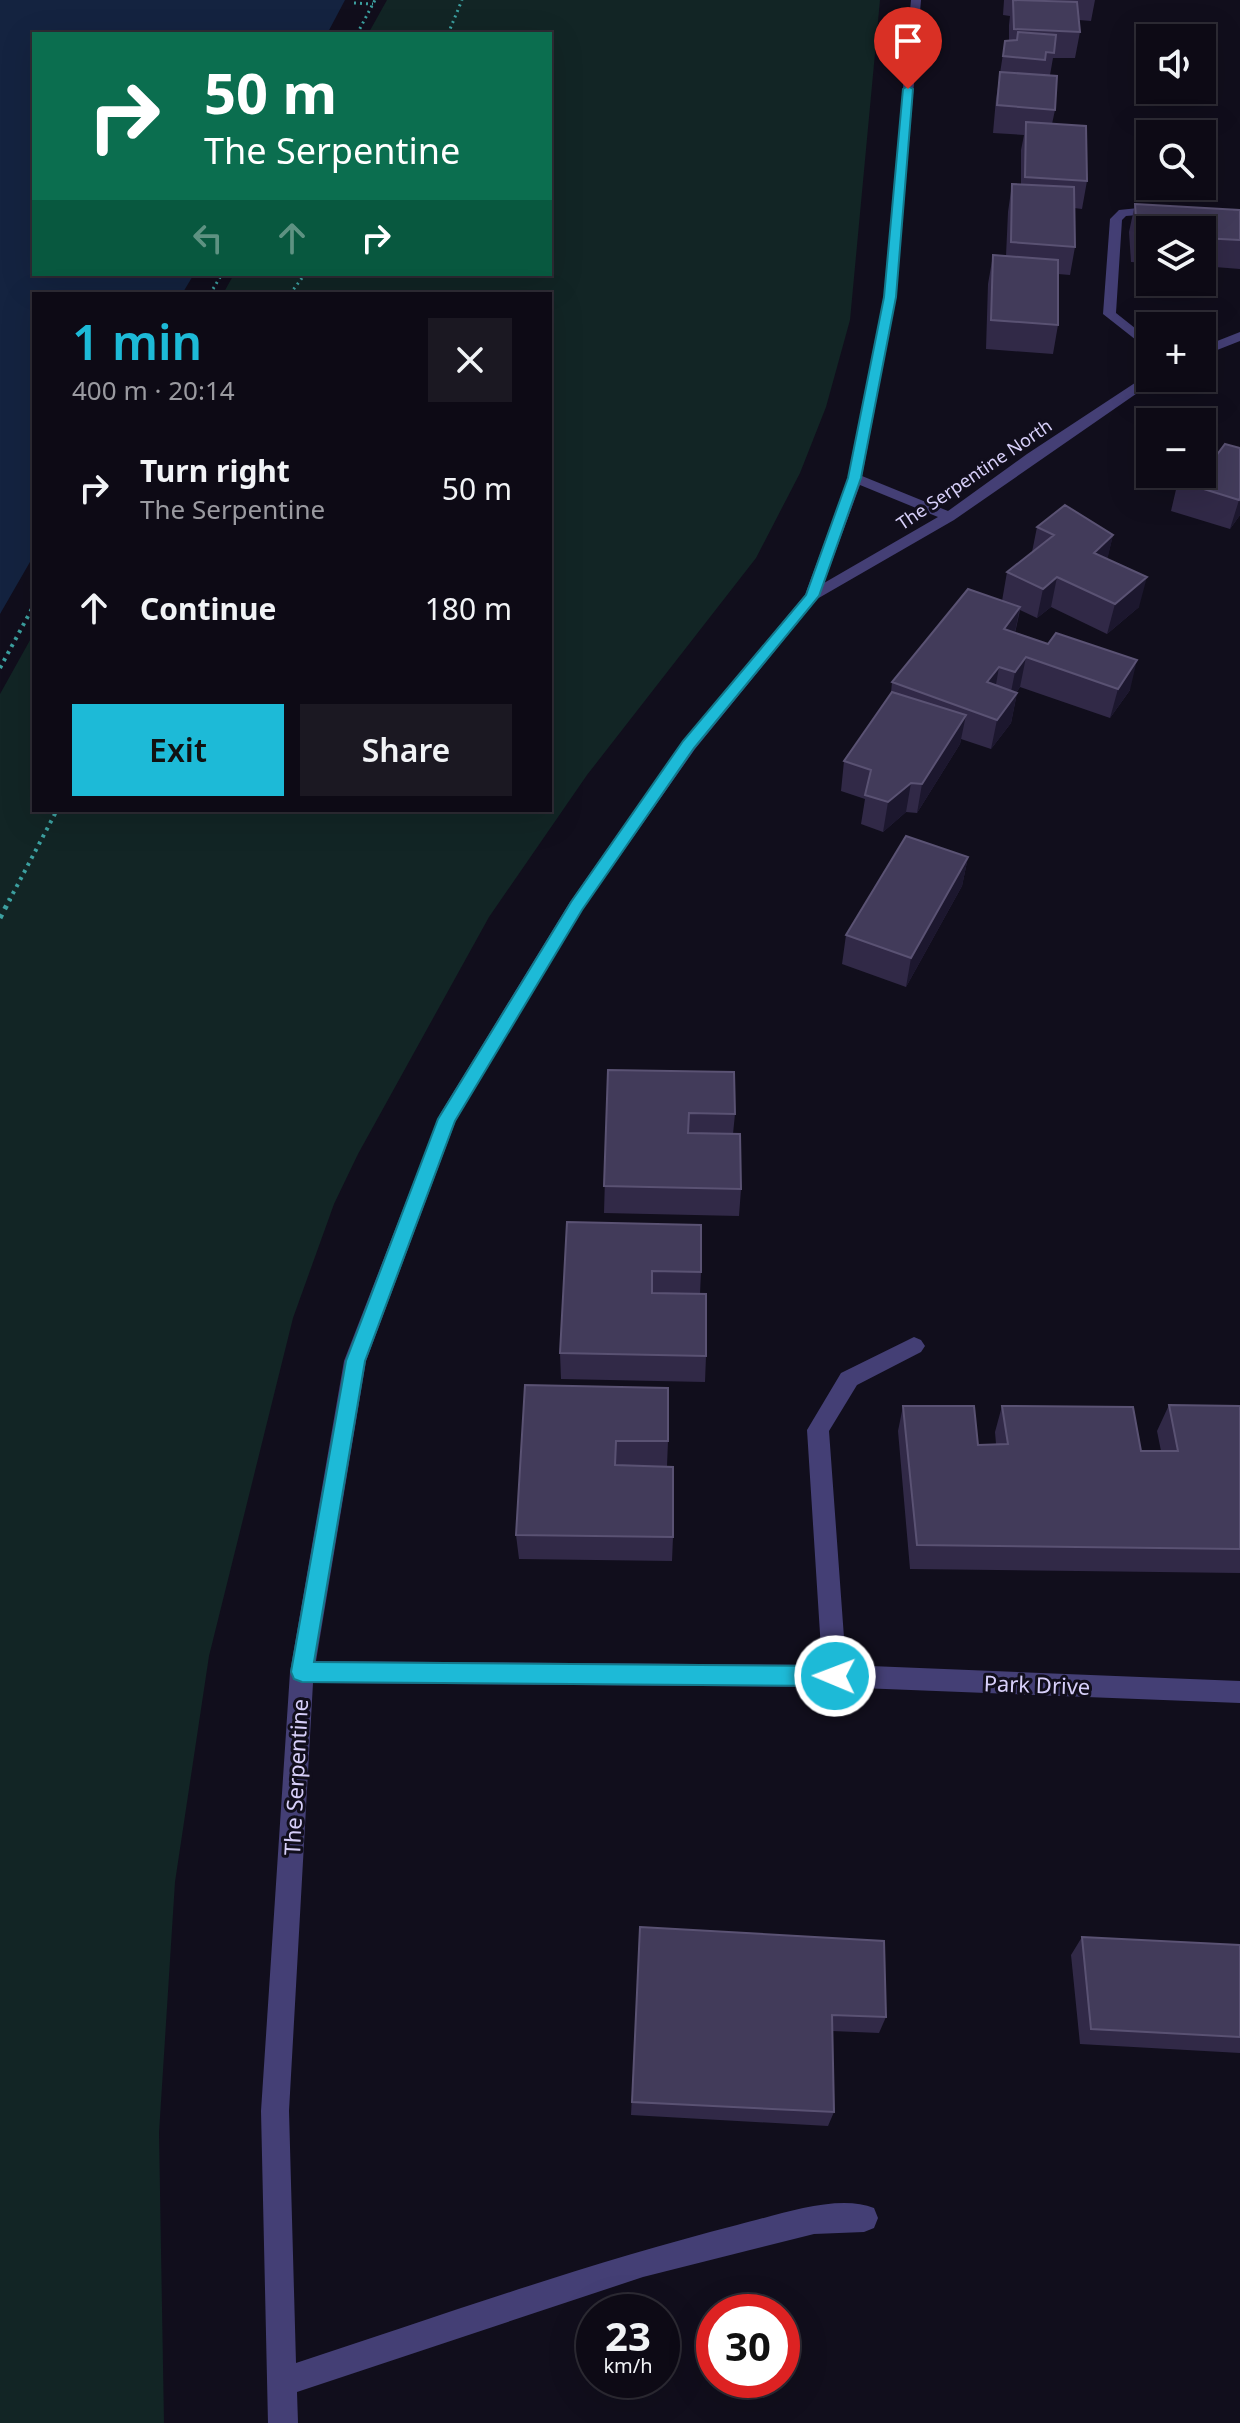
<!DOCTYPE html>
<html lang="en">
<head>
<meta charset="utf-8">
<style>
  body { margin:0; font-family:"Noto Sans",sans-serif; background:#1b1822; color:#f1f3f6; height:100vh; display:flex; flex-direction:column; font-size:30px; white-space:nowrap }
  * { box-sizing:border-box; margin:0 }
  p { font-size:26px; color:#9a9aa0 }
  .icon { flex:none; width:44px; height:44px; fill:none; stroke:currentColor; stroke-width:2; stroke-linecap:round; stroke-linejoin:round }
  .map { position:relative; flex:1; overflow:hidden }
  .details { position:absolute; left:32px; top:292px; width:520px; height:520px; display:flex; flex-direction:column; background:#0d0a15; border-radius:0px; box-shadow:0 8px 32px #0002,0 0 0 2px #2d2b34 }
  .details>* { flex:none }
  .guide { position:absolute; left:32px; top:32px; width:520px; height:244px; border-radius:0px; box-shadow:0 8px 32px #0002,0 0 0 2px #2d2b34; background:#0b6e4f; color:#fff; overflow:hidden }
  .controls { position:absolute; left:1136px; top:24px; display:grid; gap:16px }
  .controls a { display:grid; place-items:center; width:80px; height:80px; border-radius:0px; background:#0d0a15; box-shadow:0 8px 32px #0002,0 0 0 2px #2d2b34; font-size:40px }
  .speed { position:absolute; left:576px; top:2294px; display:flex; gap:16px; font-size:40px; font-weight:700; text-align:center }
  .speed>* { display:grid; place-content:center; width:104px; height:104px; border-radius:50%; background:#0d0a15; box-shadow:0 8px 32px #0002,0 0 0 2px #2d2b34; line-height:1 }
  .speed small { font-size:20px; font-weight:400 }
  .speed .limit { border:12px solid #d22; background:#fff; color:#111 }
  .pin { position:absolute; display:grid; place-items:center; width:68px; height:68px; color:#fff; margin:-82px -34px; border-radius:50% 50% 50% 0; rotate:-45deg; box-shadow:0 0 8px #0007 }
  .pin .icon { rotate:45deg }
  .me { position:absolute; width:88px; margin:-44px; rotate:271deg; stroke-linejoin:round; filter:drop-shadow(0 0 6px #0008) }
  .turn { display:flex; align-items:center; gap:28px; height:168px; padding:0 40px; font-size:36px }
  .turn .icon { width:104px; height:104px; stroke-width:2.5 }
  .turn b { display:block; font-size:56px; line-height:68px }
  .lanes { display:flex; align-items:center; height:76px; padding:0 40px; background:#0003; justify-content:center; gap:40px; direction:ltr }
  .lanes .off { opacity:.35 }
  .round { display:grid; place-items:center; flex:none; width:84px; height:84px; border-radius:0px; background:#1b1822 }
  .summary { display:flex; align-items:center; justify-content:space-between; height:136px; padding:0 40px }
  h1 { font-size:48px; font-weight:600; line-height:60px; color:#1dbad7 }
  .button { display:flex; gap:16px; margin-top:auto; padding:16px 40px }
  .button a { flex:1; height:92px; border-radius:0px; background:#1dbad7; color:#111; font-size:32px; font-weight:600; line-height:92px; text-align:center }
  .button a+a { background:#1b1822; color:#f1f3f6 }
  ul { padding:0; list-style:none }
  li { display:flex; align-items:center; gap:24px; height:120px; padding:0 40px }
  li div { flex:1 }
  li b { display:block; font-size:30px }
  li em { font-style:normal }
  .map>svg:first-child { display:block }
  .green { fill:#122525 }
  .water { fill:#142340 }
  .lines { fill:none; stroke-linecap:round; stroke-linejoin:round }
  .path-far2 { stroke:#3ca0a0; stroke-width:3; stroke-dasharray:2 4; stroke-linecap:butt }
  .path-far1 { stroke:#3ca0a0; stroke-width:4; stroke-dasharray:3 5; stroke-linecap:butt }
  .path { stroke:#3ca0a0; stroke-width:5; stroke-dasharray:4 6; stroke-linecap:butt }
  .lane { fill:#443f75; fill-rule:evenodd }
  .street { fill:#443f75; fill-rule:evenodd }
  .wall { fill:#312947 }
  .shaded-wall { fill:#1c172e }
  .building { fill:#423b5a; stroke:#5a5273; stroke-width:2 }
  .route { fill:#1dbad7; stroke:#13798c; stroke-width:2 }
  .labels { text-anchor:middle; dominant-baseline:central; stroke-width:6; stroke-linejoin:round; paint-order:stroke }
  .far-street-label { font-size:18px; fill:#d7cff9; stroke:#110e1c }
  .street-label { font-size:22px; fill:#d7cff9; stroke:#110e1c }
</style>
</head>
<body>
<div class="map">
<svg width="1240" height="2423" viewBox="0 0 1240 2423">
  <rect width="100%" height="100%" fill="#110e1c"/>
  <path class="green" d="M387 0H880L850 320 826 407 800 473 756 558 587 775 489 917 358 1154 334 1204 293 1318 209 1656 175 1882 159 2133 164 2423H0V694L34 633V810H550V294H223L234 274H550V34H368Z"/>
  <path class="water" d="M0 0H345L327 34H34V274H194L182 294H34V555L0 614Z"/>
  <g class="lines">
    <path class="path-far2" d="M354 3 373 4
      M357 34 375 0
      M448 34 462 0
      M210 294 222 274
      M290 294 305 274"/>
    <path class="path-far1" d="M0 668 34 605
      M9 901 57 810"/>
    <path class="path" d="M0 918 10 899"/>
    <path class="lane" d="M1158 206 1162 207V213L1126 216 1122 220 1116 313 1150 340V351L1103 314 1110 219 1119 210Z"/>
    <path class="street" d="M911 0H921L896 297 862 476 948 511 1027 454 1147 375 1159 378 954 520 817 599 695 749 582 910 456 1120 366 1361 316 1661 822 1665 807 1430 841 1373 914 1337 921 1340 925 1346 921 1352 857 1385 829 1431 846 1665 1240 1681V1703L835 1687 313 1683 289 2111 296 2363C442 2315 588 2263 737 2225 775 2216 837 2193 874 2208L878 2218 874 2228 864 2232 814 2234 643 2277 297 2392 298 2423H268L261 2111 290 1672 344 1361 440 1114 570 902 683 741 805 595 848 478 884 297ZM860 485 938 517 824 583Z
      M1240 332V341L1202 356V347Z"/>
  </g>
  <path class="wall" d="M1004 0H1095L1091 21 1079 20 1080 32 1075 58H1053L1050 75 1055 110 1052 124 1087 181 1082 209 1074 208 1075 247 1070 275 1058 274V325L1053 354 986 349 988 284 993 255 1006 256 1008 212 1012 184H1021V150L1024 135 993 133 996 99 1005 41 1009 40V25L1010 16 1003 15Z
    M1135 204 1240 210V269L1202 266V230H1150V263L1131 262 1129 232Z
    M1240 448V515L1230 529 1171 511 1178 481 1207 468Z
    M1037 527 1113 535 1107 559 1139 607 1107 634 1051 607 1037 618 1020 610 1015 633 1130 690 1110 718 1020 687 1016 693H1017L1011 723 991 749 961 739 960 744 917 813 906 812 883 832 861 824 865 799 841 791 844 761 891 693 892 682 1002 601 1007 572 1032 552Z
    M968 857 962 886 906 987 842 964 846 935Z
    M608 1070 735 1114 733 1134 741 1189 739 1216 604 1213Z
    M567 1222 701 1272 700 1294 706 1356 705 1382 561 1379 560 1353Z
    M525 1385 668 1441 667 1466H626L673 1537 672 1561 519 1559 516 1535Z
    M1169 1405 1240 1406V1573L910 1569 898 1431 903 1406 978 1445 996 1444 995 1432 1002 1406 1141 1451H1161L1157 1431Z
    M640 1927 886 2017 879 2033 832 2031 834 2112 828 2126 631 2115Z
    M1082 1937 1240 1945V2053L1080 2044 1071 1955Z"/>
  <path class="shaded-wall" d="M1240 498V515L1230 529 1239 500Z
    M1113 535 1106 565 1094 553Z
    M1057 577 1051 607 1037 618 1043 589Z
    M1147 577 1139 607 1107 634 1115 604Z
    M1020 607 1014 637 1004 629Z
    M1026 657 1020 687 1009 702 1015 672Z
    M1137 660 1130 690 1110 718 1118 689Z
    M999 667 994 696 987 682Z
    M1017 693 1011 723 991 749 997 720Z
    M966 715 960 744 917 813 922 784Z
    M911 783 906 812 883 832 888 802Z
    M968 857 962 886 906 987 911 958Z"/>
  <path class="building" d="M1013 0 1077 2 1080 32 1014 29Z
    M1018 32 1056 35 1054 53 1046 52 1045 60 1003 56 1005 41 1017 40Z
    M1000 72 1057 76 1055 110 997 105Z
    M1026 122 1086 126 1087 181 1025 177Z
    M1012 184 1074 187 1075 247 1011 242Z
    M1135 204 1240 210V240L1202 238V230H1150V234H1137Z
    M993 255 1058 260V325L991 320Z
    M1225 444 1240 448V498L1239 500 1178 481 1183 474H1202V467L1207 468Z
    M1065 505 1113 535 1094 553 1147 577 1115 604 1057 577 1043 589 1007 572 1054 535 1037 527Z
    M968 589 1020 607 1004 629 1048 644 1056 633 1137 660 1118 689 1026 657 1015 672 999 667 987 682 1017 693 997 720 892 682Z
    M892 692 966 715 922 784 911 783 888 802 865 795 871 770 844 761Z
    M906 836 968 857 911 958 846 935Z
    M608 1070 734 1072 735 1114 689 1113 688 1133 740 1134 741 1189 604 1186Z
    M567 1222 701 1225V1272L652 1271V1293L706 1294V1356L560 1353Z
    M525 1385 668 1388V1441H616L615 1465 673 1467V1537L516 1535Z
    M1169 1405 1240 1406V1549L917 1545 903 1406H974L978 1445 1008 1444 1002 1406 1133 1407 1141 1451H1178Z
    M640 1927 884 1941 886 2017 832 2015 834 2112 632 2102Z
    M1082 1937 1240 1945V2037L1091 2029Z"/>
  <path class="route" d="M908 86 913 89 896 297 861 478 819 596 694 748 582 910 455 1121 365 1361 314 1662 835 1666 842 1669 845 1676 842 1683 835 1686 302 1682 294 1679 291 1672 346 1361 438 1119 571 902 683 741 806 595 848 478 884 297 903 89Z"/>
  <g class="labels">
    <g class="far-street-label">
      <text transform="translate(974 474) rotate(-34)">The Serpentine North</text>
    </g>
    <g class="street-label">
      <text transform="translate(1037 1684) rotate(2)">Park Drive</text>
      <text transform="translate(295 1777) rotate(-87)">The Serpentine</text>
    </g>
  </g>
</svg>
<div class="controls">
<a><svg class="icon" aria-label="sound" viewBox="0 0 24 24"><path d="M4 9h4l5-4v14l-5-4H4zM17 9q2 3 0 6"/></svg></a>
<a><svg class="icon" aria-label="search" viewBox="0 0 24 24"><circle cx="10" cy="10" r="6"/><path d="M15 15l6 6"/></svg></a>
<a><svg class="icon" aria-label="layers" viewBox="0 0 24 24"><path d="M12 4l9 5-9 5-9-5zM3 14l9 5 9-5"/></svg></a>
<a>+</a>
<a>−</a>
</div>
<div class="speed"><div>23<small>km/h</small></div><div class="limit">30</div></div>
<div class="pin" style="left:908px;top:89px;background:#d93025"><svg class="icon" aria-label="arrive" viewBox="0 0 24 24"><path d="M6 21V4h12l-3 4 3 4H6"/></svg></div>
<svg class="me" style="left:835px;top:1676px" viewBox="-20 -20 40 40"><circle r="17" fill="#1dbad7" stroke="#fff" stroke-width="3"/><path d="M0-11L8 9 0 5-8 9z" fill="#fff"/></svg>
<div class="guide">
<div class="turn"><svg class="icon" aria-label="right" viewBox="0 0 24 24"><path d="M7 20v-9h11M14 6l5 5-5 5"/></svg><div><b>50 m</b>The Serpentine</div></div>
<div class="lanes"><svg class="icon off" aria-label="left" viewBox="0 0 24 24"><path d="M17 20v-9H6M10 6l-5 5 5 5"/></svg><svg class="icon off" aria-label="ahead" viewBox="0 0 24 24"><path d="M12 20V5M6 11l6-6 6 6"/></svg><svg class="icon" aria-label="right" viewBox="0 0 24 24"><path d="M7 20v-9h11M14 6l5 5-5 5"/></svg></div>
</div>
<section class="details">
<div class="summary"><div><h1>1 min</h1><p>400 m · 20:14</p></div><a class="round"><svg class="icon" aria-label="close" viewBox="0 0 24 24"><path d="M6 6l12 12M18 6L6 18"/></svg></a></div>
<ul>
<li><svg class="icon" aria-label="right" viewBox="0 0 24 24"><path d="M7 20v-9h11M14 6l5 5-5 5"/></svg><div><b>Turn right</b><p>The Serpentine</p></div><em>50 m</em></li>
<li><svg class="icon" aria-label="ahead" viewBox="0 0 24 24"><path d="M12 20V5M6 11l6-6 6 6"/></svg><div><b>Continue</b></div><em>180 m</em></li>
</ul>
<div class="button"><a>Exit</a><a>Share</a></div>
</section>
</div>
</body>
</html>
